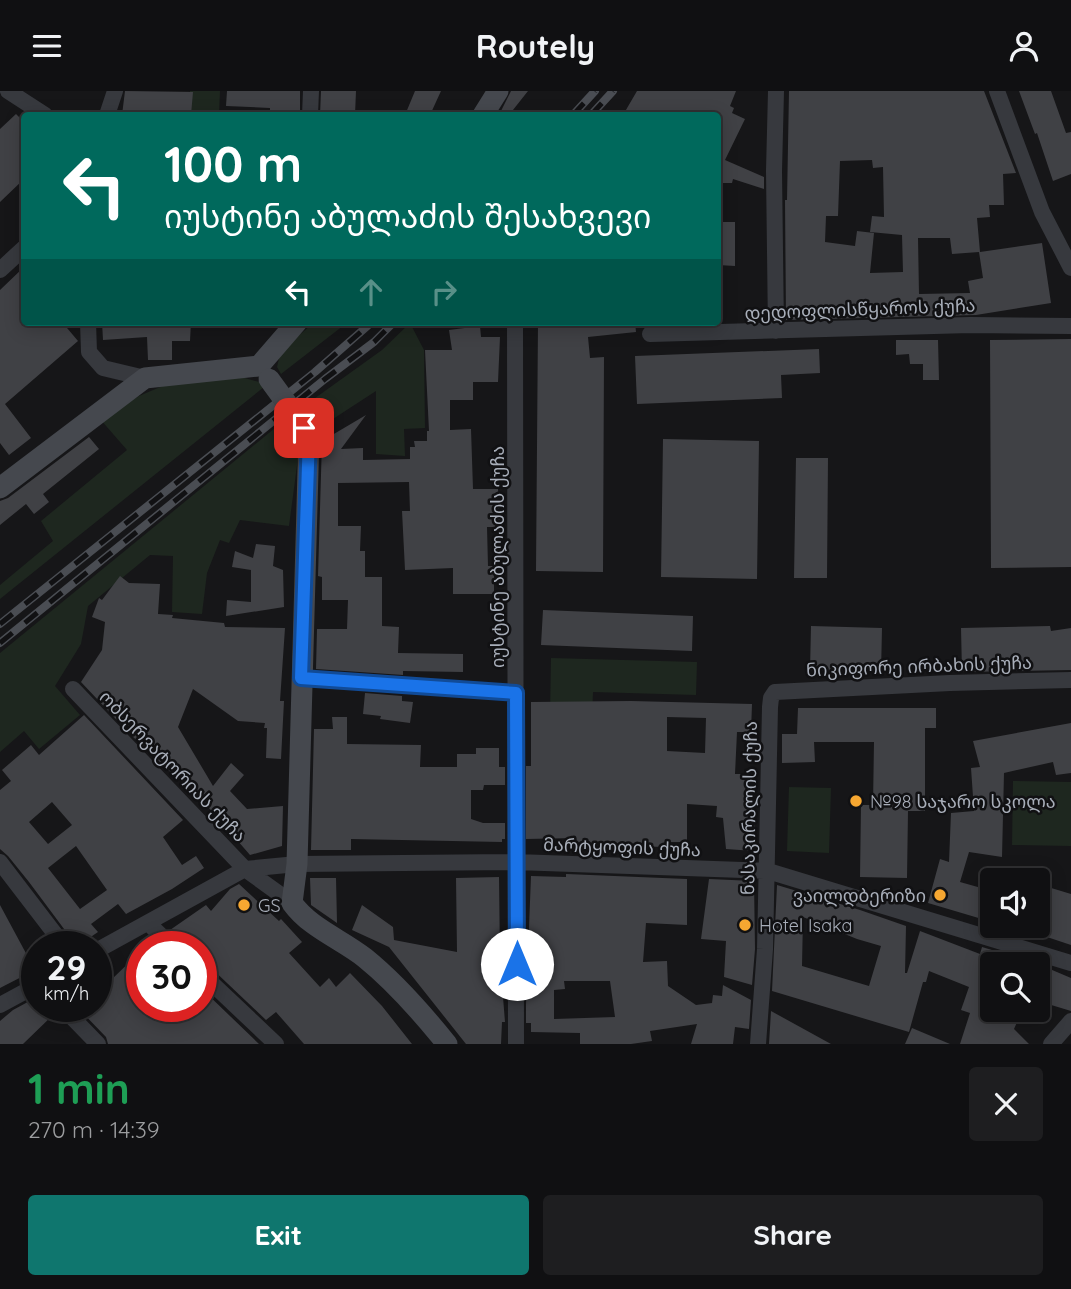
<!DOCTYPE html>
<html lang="en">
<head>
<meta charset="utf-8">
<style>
  body { margin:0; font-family:Quicksand,"Noto Sans Georgian",sans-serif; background:#1e1e20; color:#f1f3f6; height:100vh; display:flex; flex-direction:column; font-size:26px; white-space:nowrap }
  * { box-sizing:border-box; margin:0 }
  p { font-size:23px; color:#9c9d9f }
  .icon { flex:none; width:38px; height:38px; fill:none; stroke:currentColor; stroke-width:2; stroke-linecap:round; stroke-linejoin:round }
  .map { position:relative; height:953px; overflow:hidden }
  .details { display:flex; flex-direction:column; background:#101012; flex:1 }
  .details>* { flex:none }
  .guide { position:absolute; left:21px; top:21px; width:700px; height:214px; border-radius:7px; box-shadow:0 4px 18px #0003,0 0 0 2px #303032; background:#00695c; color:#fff; overflow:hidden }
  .controls { position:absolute; left:980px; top:777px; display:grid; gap:14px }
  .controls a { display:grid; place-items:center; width:70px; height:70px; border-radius:7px; background:#101012; box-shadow:0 4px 18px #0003,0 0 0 2px #303032; font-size:35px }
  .speed { position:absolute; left:21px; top:840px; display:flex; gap:14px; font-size:35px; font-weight:700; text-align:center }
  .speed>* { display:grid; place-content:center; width:91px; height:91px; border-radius:50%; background:#101012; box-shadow:0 4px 18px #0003,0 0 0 2px #303032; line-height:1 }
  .speed small { font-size:18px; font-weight:400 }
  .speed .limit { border:10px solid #d22; background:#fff; color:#111 }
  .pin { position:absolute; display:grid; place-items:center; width:60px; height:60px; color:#fff; margin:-30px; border-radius:14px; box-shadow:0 4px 10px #0006 }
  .me { position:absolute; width:77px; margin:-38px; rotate:0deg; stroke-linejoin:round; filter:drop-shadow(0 0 5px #0008) }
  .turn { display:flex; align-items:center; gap:24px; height:147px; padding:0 28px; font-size:32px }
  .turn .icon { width:91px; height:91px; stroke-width:2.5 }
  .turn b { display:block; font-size:49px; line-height:60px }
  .lanes { display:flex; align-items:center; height:66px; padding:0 28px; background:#0003; justify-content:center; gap:35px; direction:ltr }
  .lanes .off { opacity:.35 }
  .round { display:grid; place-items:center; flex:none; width:74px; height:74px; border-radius:7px; background:#1e1e20 }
  .summary { display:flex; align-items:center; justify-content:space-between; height:119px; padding:0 28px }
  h1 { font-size:42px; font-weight:700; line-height:52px; color:#1e9e55 }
  .cta { display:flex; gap:14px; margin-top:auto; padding:14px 28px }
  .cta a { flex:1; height:80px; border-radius:7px; background:#0f766e; color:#fff; font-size:28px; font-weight:700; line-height:80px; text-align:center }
  .cta a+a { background:#1e1e20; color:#f1f3f6 }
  header { display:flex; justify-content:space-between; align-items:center; height:91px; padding:0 28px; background:#101012; font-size:32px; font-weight:700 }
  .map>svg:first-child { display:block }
  .green { fill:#1e271f }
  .building { fill:#404145; fill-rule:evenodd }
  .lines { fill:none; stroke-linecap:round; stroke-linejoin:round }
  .street { stroke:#37393e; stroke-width:16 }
  .secondary { stroke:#45484e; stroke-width:21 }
  .rail-casing { stroke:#4a4d53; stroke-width:8 }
  .rail { stroke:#111113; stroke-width:5; stroke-dasharray:16; stroke-linecap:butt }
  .secondary-bridge { stroke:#45484e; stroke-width:21 }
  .route-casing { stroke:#114b97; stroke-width:18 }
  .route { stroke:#1a73e8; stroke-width:12 }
  .poi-dot { fill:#f6a731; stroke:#111113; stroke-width:2.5 }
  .labels { text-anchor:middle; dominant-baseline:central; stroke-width:5; stroke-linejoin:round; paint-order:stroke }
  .street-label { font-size:18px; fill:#a8aeb9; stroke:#111113 }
  .poi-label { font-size:18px; fill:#a8aeb9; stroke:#111113; text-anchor:start }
</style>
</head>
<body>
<header><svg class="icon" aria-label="menu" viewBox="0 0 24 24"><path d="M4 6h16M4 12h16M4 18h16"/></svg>Routely<svg class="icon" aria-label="person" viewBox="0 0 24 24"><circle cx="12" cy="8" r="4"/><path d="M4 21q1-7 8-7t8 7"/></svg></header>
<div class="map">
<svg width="1071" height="953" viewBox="0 0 1071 953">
  <rect width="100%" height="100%" fill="#161618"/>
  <path class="green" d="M190 0H220L219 24H189Z
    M315 231H348L281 283 277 276 281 259Z
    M410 232 424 259 425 337 404 338 405 365 376 363V300L313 341 311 324 304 315 382 259Z
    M238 285 259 291 264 296 0 508V494L53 450 41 430 127 359 100 328 139 305 165 294Z
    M286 328 300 352 289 435 240 429 229 452 220 449 207 482 202 523 172 521 173 465 150 464 88 515 81 553 55 595 80 624 39 658 24 640 0 661V562Z
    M551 567 697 571 696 604 593 601 592 627 550 625Z
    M1013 690 1071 691V755L1012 754Z
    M789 696 831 697 829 762 787 760Z"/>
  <path class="building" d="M125 0 193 1 191 24H122Z
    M227 0H300V24H270V17L226 15Z
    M321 0H356L355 24H320Z
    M415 0H441L430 24H405Z
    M511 0H528L509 24H499Z
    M637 0H736L730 15 734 17 732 22 745 28 725 69 764 86V98L733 88 732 92H718V24H623Z
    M789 0H984L1016 82 1003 83 1004 114H989L990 126 977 127 980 161 1042 152 1051 212 976 224 786 229 785 109H787ZM872 69 873 77 883 76 884 126 872 125 870 141 902 144 903 181 870 182 874 142 857 140 855 155 825 151 826 125H838L840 70ZM918 147H950L952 163 979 161 983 187 968 190 970 202 919 203Z
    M1019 0H1051L1066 42 1071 41V83L1053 90 1037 42 1035 43Z
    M16 23 24 31V88L0 111V38Z
    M718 131H735V175L718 174Z
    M24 176V231H62L78 250 5 313 31 347 9 364 0 352V199Z
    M102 231H191L190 250H172V269H148L147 246 103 249Z
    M538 231H635L636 241 588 246 590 267 604 266 603 481 536 480Z
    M480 235 481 246H500L498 291H473V309H450V339L471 338 473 398H498L500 436H487L488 475H494V503H453V477L405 479 402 420H410L409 391 338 392V435H361L360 460H365V486H382V535L399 536 398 562 463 563V581L403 580V584L316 578 317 538H347L348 509H322V486L318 485 322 350 366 324 341 358 363 357V369L410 368V356H415L414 350H427V340H429L425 259H452L449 239Z
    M1071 248V476L991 477 990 249Z
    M896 249H938L939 289H923V273H910L909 263 896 264Z
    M819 258 820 282 781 284 782 307 637 313 635 265Z
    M89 346 99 358 43 403 49 411 34 423 26 413 0 434V410L8 407Z
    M663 348 759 350 757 488 661 486Z
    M796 367H828L827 487H794Z
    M256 453 275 455 273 475 283 479 284 516 226 525 227 509 251 511V479L232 476 235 460 253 467Z
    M120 485 129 492 160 493 158 523 173 524 172 527 224 532 225 536 285 537 280 610H284L281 668 266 667 267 637H264L265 632 238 630 193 598 178 636 213 695 231 672 244 684 230 700 247 718 283 715 282 755 250 764 224 734H227L131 644 81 591 102 559 105 531 92 526 99 507 102 509Z
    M543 519 693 525 692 560 541 554Z
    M811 535 882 537 881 582 810 580Z
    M1050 535 1051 540 1071 537V579L962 581 961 537Z
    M365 602 402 605V610L413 611 410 632 380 628 381 625 363 623Z
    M631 610 752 613 751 641H737L735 683H755L754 760 726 758 723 727 716 726 717 715 687 713V751H666L667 756 575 754V747L526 748V675H531V611ZM667 626 706 627 705 662 667 660Z
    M798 617H936V637H925V720H908L907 787 860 786 861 714H873L874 651H814L815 671 782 672V643H797Z
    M84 624 183 729 163 746 182 774 196 765 204 777 172 798 126 823 118 813 91 833 98 841 76 856 73 850 29 791 8 765 0 758V699L11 690 2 679 31 654 39 664ZM52 711 72 734 48 753 29 731ZM76 755 107 799 80 818 48 777Z
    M332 626H347V653L421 654 420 676H457V663H476V657H499V676H505V694H484L483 699H471V728L483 732H505V748H502V751L351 748V759H311L314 638H333Z
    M1071 632V682L1056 684 1053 671 1004 682 1002 766 969 761 960 791 992 800V831L928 812 940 768 949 771 951 722 974 720 971 677 980 676 973 650Z
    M566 783 687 788V834L646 832 643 871 667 870 668 895 696 914 712 912 713 904 722 905 723 894 751 909 749 938 735 936 733 953H691L697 933 650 940 652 950 631 953H580V942L531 941V932H526V913L531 785 566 786ZM564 890H610L615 926 554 928V899L565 898Z
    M499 786 500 868 505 931H502L501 953H466L389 856 352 839 362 814 393 836 394 849 457 861 456 787Z
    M310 787H336L337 832 311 814Z
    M709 788 754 790 755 858 752 894 724 886 726 850 701 848Z
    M239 793 279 830 281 828 302 851 289 862 320 896 329 887 336 896 350 882 382 915 412 953H304L276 921 266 929 208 874 201 872V856H183L181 849 170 839 206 814 211 820 230 798Z
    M1038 793 1071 803V854L1038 843Z
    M777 794 860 819 906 835 905 882H907L920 840 980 863 982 856 992 859V919L1018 929 1014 938 1029 953H960L970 922 961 919 969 896 929 880 926 891H923L909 941 772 900ZM803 826 857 848 881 855 869 895 802 875Z
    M0 814 35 879 0 897Z
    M142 859V915H201V897L259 953H108L106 946 76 915H96V893L105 886 109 891Z
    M1038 873 1071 887V920L1038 910Z
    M37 906V915H51L54 923 23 953H0V930L13 919Z
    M771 920 831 953H769Z
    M912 937 950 953H905Z"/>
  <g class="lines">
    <path class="street" d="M8 0 45 24
      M776 0 774 80 776 240
      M997 0 1042 121 1071 177
      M107 24 115 0
      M310 24 311 0
      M0 179 24 157
      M88 231 89 261 103 277 145 287
      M515 231 516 953
      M650 243 970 234 1071 235
      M301 587 516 602
      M73 598 245 778 292 812
      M0 771 65 856
      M148 832 173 856
      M96 860 245 778 297 773 516 771 768 780 1071 872
      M201 882 276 953
      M0 914 37 894
      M61 915 98 953
      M758 953 765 858 770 616 771 607 775 601 950 592 1071 589
      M1051 953 1071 930"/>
    <path class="secondary" d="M483 24 498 0
      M304 336 309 344 297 773 292 812C310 837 341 848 365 867 396 892 422 922 447 953
      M0 397 145 287 259 275 297 231"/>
    <g class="rail-casing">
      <path id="rail" d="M573 24 595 0
        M591 24 613 0
        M0 533 315 281 372 231
        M0 552 325 288 374 251 394 231"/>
    </g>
    <use href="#rail" class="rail"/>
    <path class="secondary-bridge" d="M269 288 304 336"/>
  </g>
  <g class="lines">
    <g class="route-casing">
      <path id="route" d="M304 337 309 344 301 587 516 602 517 873"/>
    </g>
    <use href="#route" class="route"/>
  </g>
  <g class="poi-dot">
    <circle cx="856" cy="710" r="7"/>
    <circle cx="940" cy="804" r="7"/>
    <circle cx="244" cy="814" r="7"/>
    <circle cx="745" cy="834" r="7"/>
  </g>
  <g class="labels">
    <g class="street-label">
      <text transform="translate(860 218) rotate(-2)">დედოფლისწყაროს ქუჩა</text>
      <text transform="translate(497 466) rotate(-90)">იუსტინე აბულაძის ქუჩა</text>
      <text transform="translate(919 575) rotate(-2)">ნიკიფორე ირბახის ქუჩა</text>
      <text transform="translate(173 675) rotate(46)">ობსერვატორიას ქუჩა</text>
      <text transform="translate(749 717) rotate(-89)">ნასაკირალის ქუჩა</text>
      <text transform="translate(622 756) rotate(2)">მარტყოფის ქუჩა</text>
    </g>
    <g class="poi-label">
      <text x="870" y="710">№98 საჯარო სკოლა</text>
      <text x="926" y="804" text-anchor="end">ვაილდბერიზი</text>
      <text x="258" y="814">GS</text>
      <text x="759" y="834">Hotel Isaka</text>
    </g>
  </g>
</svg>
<div class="controls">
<a><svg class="icon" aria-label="sound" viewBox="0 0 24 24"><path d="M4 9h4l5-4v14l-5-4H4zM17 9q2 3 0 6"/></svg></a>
<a><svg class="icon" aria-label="search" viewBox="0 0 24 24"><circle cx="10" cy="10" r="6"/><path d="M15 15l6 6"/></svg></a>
</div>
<div class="speed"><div>29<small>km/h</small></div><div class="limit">30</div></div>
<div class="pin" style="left:304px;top:337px;background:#d93025"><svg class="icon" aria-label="arrive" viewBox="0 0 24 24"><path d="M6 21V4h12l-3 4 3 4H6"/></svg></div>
<svg class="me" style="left:517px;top:873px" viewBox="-20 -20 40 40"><circle r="19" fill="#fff"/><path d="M0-13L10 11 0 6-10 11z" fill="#1a73e8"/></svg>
<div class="guide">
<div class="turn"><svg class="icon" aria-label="left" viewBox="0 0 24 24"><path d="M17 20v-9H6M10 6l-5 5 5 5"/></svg><div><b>100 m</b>იუსტინე აბულაძის შესახვევი</div></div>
<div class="lanes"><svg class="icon" aria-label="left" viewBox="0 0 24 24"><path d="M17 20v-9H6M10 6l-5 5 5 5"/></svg><svg class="icon off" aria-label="ahead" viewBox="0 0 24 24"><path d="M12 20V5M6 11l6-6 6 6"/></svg><svg class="icon off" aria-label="right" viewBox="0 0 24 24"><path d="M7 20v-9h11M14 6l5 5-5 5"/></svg></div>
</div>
</div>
<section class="details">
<div class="summary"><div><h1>1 min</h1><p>270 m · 14:39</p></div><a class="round"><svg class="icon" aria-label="close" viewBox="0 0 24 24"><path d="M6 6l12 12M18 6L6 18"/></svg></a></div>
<div class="cta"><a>Exit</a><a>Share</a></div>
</section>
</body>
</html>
